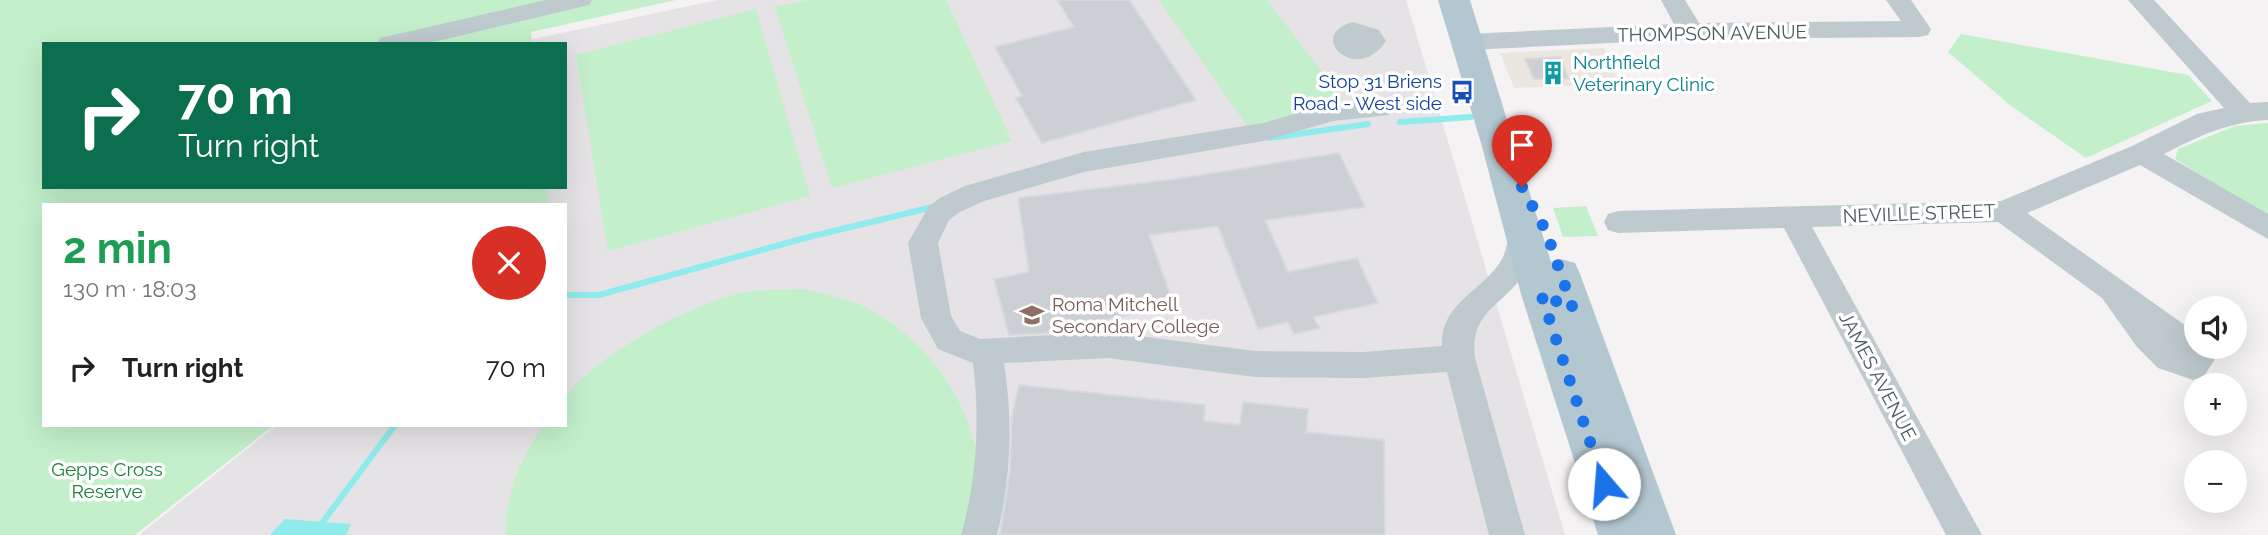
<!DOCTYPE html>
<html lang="en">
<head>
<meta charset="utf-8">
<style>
  body { margin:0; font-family:Raleway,sans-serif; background:#f2f2f2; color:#222; height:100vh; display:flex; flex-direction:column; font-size:26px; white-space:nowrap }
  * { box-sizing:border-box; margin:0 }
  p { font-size:23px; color:#767676 }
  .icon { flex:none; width:38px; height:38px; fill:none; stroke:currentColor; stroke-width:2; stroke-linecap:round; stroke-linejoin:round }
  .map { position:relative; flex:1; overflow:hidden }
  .sheet { position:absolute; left:42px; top:203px; width:525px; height:224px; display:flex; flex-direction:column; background:#fff; border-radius:0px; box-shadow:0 7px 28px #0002 }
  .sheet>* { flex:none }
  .guide { position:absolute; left:42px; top:42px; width:525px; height:147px; border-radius:0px; box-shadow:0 7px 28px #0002; background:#0b6e4f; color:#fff; overflow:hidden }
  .buttons { position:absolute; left:2184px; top:296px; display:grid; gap:14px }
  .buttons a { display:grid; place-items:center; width:63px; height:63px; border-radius:50%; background:#fff; box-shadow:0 7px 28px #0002; font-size:35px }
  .pin { position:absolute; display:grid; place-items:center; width:60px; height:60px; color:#fff; margin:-72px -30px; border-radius:50% 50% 50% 0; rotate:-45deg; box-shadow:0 0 7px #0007 }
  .pin .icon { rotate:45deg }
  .me { position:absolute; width:77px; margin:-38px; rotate:342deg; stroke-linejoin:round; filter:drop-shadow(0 0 5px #0008) }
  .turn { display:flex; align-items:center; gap:24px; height:147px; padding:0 21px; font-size:32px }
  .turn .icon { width:91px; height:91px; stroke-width:2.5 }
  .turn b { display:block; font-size:49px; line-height:60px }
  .round { display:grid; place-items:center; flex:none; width:74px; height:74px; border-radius:37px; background:#f2f2f2 }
  .head { display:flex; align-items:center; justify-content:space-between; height:119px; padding:0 21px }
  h1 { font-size:42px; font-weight:700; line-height:52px; color:#1e9e55 }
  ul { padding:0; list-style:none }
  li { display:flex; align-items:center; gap:21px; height:91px; padding:0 21px }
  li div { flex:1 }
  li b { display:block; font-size:26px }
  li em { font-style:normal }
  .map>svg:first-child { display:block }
  .commercial { fill:#ebe6e0 }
  .education { fill:#e5e3e5 }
  .green { fill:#c3f0cb }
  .water { fill:#90ebec }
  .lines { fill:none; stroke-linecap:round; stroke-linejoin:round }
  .stream { stroke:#90ebec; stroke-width:6 }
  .building { fill:#ccd0d4; stroke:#d6dadd; stroke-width:2 }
  .minor { fill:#becace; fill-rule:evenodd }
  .major { fill:#b3c7d0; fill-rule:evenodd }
  .route { stroke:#1a73e8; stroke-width:12; stroke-dasharray:0 21.6 }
  .labels { text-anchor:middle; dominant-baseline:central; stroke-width:7; stroke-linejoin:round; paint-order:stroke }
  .street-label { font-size:19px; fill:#4a5a60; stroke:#fff }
  .culture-label { font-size:19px; fill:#0d838f; stroke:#fff; text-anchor:start }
  .transit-label { font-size:19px; fill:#164399; stroke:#fff; text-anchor:end }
  .education-label { font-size:19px; fill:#785e54; stroke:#fff; text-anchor:start }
  .park-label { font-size:19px; fill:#198339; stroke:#fff }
</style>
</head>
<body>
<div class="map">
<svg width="2268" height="535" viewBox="0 0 2268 535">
  <rect width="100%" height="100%" fill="#f4f2f3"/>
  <path class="commercial" d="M1604 48 1620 84 1514 88 1500 53Z"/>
  <path class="education" d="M717 0H1406L1565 535H139L277 425H565V205H539L538 187H565V44H529V40Z"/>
  <path class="green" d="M0 0H676L531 32 532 44H44V187H547L549 205H44V425H274L135 535H0Z
    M809 0H946L1012 141 832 188 775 7Z
    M1159 0H1267L1345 102 1250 130Z
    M756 9 810 196 608 251 576 55Z
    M1961 34 2188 75 2212 101 2086 158 2011 106 1948 52Z
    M2268 123V218L2175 159 2178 149 2235 126Z
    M1586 206 1598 236 1563 237 1553 208Z
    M806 289C825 295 849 299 867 308 935 343 985 421 980 499 980 511 973 524 970 535H506C504 497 522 455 544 425H565V397C599 353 697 299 752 291 769 289 788 290 806 289Z"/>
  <path class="water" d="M285 519 351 524 346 535H270Z"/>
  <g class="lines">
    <path class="stream" d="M1400 122 1471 117
      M1270 138 1368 124
      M565 295H599L805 238 933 207
      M322 523 395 425"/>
  </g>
  <path class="building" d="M1057 0H1129L1196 100 1042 143 1016 98 1022 96 995 47 1074 27Z
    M1560 57 1568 78 1534 79 1525 59Z
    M1339 153 1365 207 1265 220 1288 272 1357 258 1378 303 1313 317 1320 328 1294 334 1288 322 1258 329 1218 226 1149 235 1174 305 1044 333 1009 335 994 279 1029 272 1018 198 1176 179Z
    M1019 385 1205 405 1204 421 1240 425 1243 402 1308 409 1306 432 1384 440 1385 535H1000L1010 471 1012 417Z"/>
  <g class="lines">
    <path class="minor" d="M546 0H592L589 5 425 44H377L380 38 389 36Z
      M1661 0H1685L1699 23 1901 21 1886 0H1911L1931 29 1928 35 1919 37 1691 39 1468 50 1459 48 1455 42 1459 36 1468 34 1674 24Z
      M2128 0H2154L2250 103 2268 102V120C2228 122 2199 136 2164 154L2268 214V239L2140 165 2027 213 2196 333V346H2211L2215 359 2204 376 2193 380 2158 368 2137 347 2102 298 1998 222 1812 227 1982 535H1946L1784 228 1618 233 1608 230 1604 222 1608 214 1618 211 2001 201 2132 146 2197 114 2224 108Z
      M1353 22 1379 30 1386 41C1357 86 1304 35 1353 22Z
      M1380 100 1389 103 1393 109 1389 115 1333 121 1263 141 1084 172 984 201 960 212 949 220 938 243 951 316 960 331 980 339 1108 332 1255 351 1363 352 1442 346C1440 302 1484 291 1502 259 1507 250 1507 238 1513 228L1523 225 1533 228 1538 236C1534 250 1531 265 1522 277 1498 309 1470 312 1475 358L1525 535H1489L1447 372 1363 378 1255 377 1108 358 1004 363C1013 420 1011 479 997 535H961C977 479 980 420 973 363L938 349 921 318 908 243 929 206 940 198 965 186 1084 152 1263 123 1333 103Z"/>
    <path class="major" d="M1438 0H1470L1551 262 1561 259 1575 263 1580 274 1676 535H1598L1521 294 1481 143Z"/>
  </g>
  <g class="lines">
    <path class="route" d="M1522 187 1546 231 1573 309 1541 294 1604 484"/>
  </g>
  <defs>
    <g id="building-bare" transform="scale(1.89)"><path d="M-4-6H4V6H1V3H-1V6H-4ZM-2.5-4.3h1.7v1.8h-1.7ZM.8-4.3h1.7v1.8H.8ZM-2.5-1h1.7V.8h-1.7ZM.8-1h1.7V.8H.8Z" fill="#0f9aa8" stroke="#fff" stroke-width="2.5" paint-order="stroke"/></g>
    <g id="bus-bare" transform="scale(1.89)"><path d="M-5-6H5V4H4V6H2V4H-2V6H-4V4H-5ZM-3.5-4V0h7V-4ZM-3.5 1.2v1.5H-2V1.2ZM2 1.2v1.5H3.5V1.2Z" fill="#1a4fb4" stroke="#fff" stroke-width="2.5" paint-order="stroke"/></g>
    <g id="school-bare" transform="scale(1.89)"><path d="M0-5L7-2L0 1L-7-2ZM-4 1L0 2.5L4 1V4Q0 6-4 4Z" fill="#8d6e63" stroke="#fff" stroke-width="2.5" paint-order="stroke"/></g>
  </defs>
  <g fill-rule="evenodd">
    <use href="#building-bare" x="1553" y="73"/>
    <use href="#bus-bare" x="1462" y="92"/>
    <use href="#school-bare" x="1032" y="315"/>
  </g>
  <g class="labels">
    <g class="street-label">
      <text transform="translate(1712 33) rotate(-1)">THOMPSON AVENUE</text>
      <text transform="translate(1919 213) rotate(-2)">NEVILLE STREET</text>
      <text transform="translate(1878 376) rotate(62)">JAMES AVENUE</text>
    </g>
    <g class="culture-label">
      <text x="1573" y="62">Northfield<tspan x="1573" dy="22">Veterinary Clinic</tspan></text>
    </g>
    <g class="transit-label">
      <text x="1442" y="81">Stop 31 Briens<tspan x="1442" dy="22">Road - West side</tspan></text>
    </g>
    <g class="education-label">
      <text x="1052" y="304">Roma Mitchell<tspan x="1052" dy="22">Secondary College</tspan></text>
    </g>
    <g class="park-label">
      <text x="107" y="469">Gepps Cross<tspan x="107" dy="22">Reserve</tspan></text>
    </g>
  </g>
</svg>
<div class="buttons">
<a><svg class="icon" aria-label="sound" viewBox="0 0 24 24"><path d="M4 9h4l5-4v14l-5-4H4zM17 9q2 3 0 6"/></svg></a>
<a>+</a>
<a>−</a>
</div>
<div class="pin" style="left:1522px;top:187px;background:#d93025"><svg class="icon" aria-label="arrive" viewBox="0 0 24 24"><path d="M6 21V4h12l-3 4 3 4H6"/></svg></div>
<svg class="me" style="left:1604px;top:484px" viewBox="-20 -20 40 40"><circle r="19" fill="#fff"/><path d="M0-13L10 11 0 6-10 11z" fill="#1a73e8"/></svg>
<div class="guide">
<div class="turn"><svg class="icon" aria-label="right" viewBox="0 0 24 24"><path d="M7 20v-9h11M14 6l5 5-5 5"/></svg><div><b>70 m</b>Turn right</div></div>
</div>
<section class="sheet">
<div class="head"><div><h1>2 min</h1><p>130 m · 18:03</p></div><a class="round" style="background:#d93025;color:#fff"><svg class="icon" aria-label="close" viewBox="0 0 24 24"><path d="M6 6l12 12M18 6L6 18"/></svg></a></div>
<ul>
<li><svg class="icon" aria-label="right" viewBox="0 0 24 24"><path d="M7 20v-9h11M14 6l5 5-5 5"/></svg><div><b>Turn right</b></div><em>70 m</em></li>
</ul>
</section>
</div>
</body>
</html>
